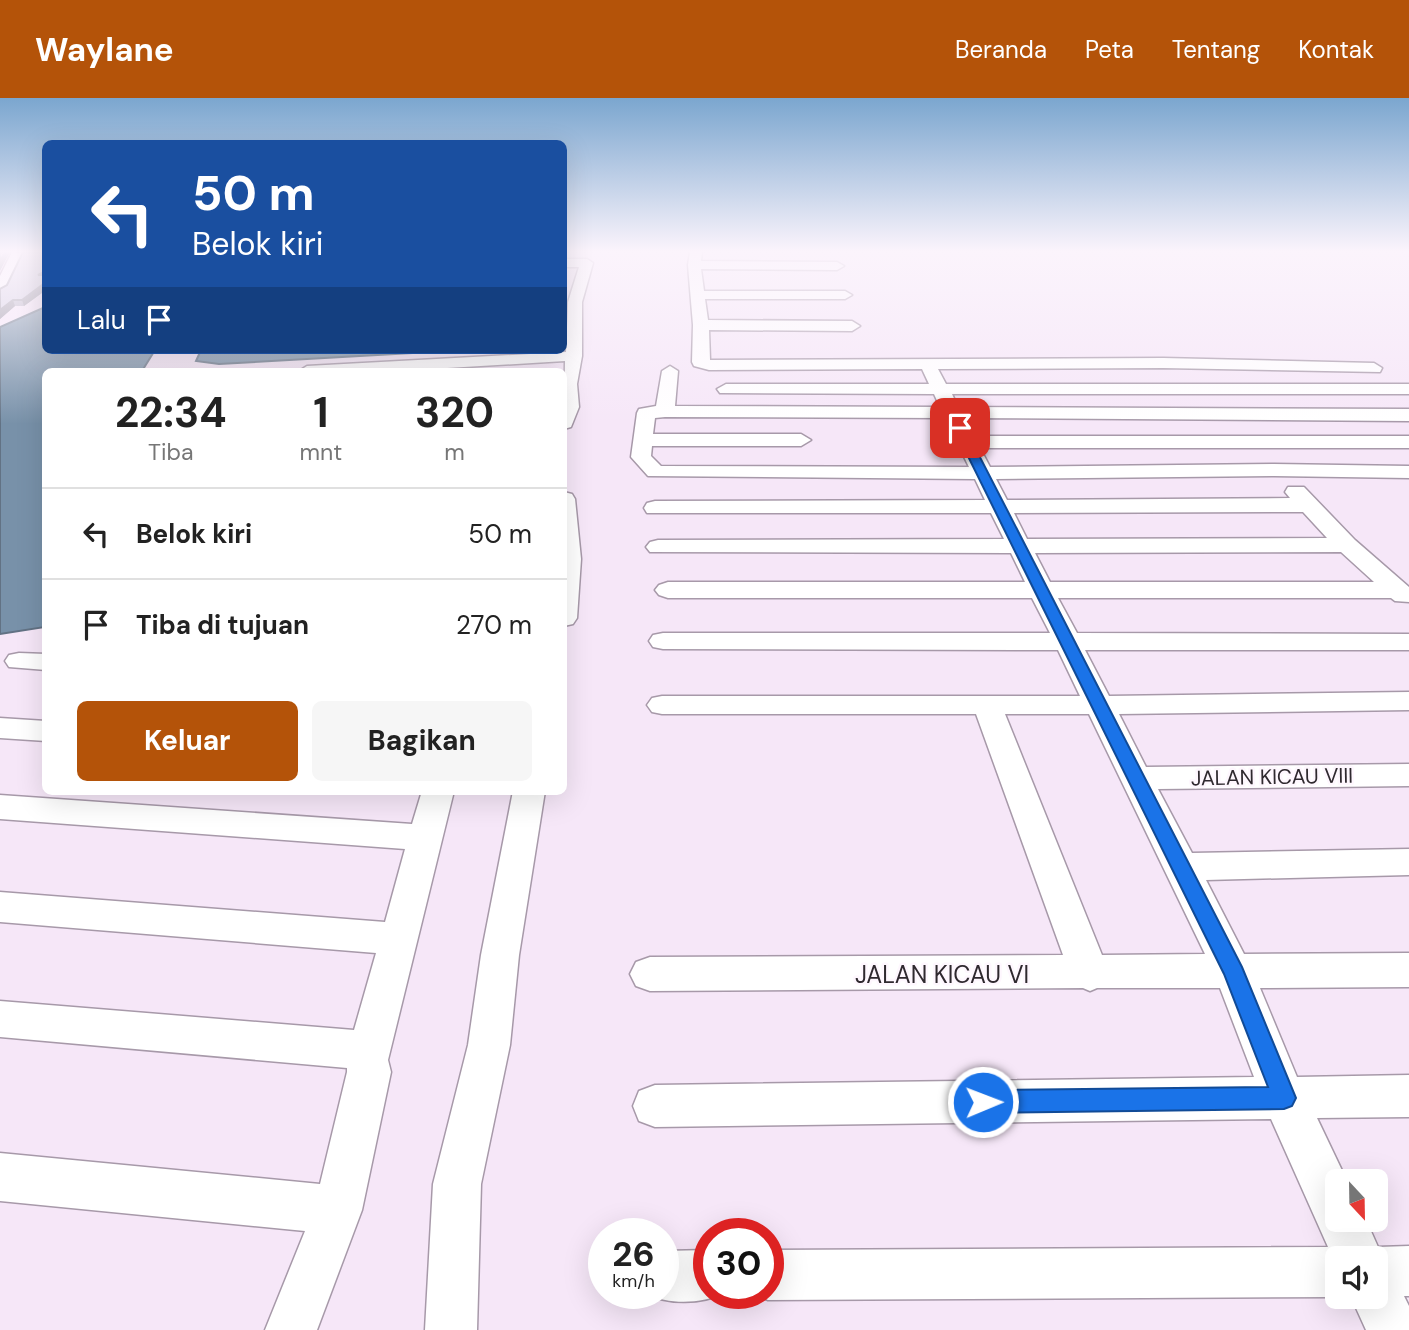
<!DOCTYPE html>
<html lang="id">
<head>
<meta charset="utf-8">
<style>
  body { margin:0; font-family:"DM Sans",sans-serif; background:#f6f6f6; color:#222; height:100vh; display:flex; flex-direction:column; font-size:26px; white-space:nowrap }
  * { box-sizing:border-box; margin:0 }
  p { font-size:23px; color:#767676 }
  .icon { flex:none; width:38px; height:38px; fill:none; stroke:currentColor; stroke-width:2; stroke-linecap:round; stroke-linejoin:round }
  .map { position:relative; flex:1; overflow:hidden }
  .details { position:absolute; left:42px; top:270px; width:525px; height:427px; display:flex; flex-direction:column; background:#fff; border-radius:10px; box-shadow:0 7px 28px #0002 }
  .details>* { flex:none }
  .banner { position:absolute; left:42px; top:42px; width:525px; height:214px; border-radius:10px; box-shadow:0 7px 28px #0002; background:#1a4fa0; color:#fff; overflow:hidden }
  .needle { width:46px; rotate:158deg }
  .fabs { position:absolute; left:1325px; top:1071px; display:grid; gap:14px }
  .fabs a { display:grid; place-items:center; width:63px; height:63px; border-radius:10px; background:#fff; box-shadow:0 7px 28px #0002; font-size:35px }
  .speed { position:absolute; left:588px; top:1120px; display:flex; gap:14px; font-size:35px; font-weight:700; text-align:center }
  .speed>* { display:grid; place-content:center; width:91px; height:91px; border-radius:50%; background:#fff; box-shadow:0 7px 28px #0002; line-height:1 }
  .speed small { font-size:18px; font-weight:400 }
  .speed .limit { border:10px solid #d22; background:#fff; color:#111 }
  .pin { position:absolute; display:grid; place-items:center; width:60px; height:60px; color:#fff; margin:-30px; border-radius:14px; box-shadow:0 4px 10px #0006 }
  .me { position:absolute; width:77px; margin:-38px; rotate:89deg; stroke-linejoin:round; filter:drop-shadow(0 0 5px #0008) }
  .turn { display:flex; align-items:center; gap:24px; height:147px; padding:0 35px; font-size:32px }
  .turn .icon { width:91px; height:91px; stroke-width:2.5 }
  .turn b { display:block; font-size:49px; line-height:60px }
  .then { display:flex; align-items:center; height:66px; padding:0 35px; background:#0003; gap:14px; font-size:26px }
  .eta { display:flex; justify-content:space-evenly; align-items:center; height:119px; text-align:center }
  .eta b { font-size:42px; font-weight:700; line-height:49px }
  .button { display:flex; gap:14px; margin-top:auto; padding:14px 35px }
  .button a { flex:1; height:80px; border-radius:10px; background:#b45309; color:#fff; font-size:28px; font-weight:700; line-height:80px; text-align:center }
  .button a+a { background:#f6f6f6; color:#222 }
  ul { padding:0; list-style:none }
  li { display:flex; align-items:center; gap:21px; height:91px; padding:0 35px; border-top:2px solid #e0e0e0 }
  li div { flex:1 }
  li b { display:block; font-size:26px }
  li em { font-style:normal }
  header { display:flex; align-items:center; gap:42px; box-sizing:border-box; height:98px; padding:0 35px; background:#b45309; color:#fff }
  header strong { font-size:33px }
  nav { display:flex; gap:38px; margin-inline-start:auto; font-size:24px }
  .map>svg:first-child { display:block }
  .water { fill:#7891a9; stroke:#627284; stroke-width:2 }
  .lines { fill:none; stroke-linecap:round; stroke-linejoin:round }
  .minor-casing { stroke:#a799a9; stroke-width:3 }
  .minor { fill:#fff; fill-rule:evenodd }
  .wall { fill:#b3afc1 }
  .shaded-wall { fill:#928f9d }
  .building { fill:#d0cce0; stroke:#928f9d; stroke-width:2 }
  .route { fill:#1a73e8; stroke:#114b97; stroke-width:2 }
  .labels { text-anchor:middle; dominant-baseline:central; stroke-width:5; stroke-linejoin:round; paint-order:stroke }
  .street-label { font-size:21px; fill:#2f292f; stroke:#fef7fe }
  .near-street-label { font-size:24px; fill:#2f292f; stroke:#fef7fe }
</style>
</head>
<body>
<header>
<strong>Waylane</strong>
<nav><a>Beranda</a><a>Peta</a><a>Tentang</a><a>Kontak</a></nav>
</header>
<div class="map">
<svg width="1409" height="1232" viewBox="0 0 1409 1232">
  <rect width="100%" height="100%" fill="#f6e7f8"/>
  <path class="water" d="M45 209 46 252H155L142 273H46L45 529 0 536V229Z
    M201 252H412V255L219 266 196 263Z"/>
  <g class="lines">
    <g class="minor-casing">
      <path id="minor" d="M12 154 24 155 7 192 0 196V178Z
        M690 154H702L701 163 837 164 844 168 837 172 701 171 704 193H845L852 197 845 201H705L708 222 852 223 860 228 852 233 709 232 710 262 1163 260 1374 265 1382 270 1380 274 1163 270 938 271 946 286H1409V296H952L958 309 1409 311V323L964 320 974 338H1409V350H980L990 369 1274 366 1409 368V380L1274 378 996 381 1007 402 1290 400 1285 394 1288 389H1304L1355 442 1409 489V504L1395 503 1391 500H1058L1077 535 1409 536V552H1085L1109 598 1409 594V612L1119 616 1146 669 1409 666V688L1158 691 1192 755 1409 751V777L1206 782 1244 856 1409 855V889L1260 890 1297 979 1409 977V1019L1317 1020 1347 1083H1337V1122H1366L1378 1149 1409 1148V1198H1404L1409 1208V1232H1366L1351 1199H1376V1160H1337V1199L768 1202 751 1195H768V1152L1328 1149 1271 1021 655 1029 639 1023 633 1008 639 993 655 987 1254 979 1220 890H1097L1090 893 1083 890 650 893 636 888 630 876 636 864 650 859 1063 857 976 616H662L652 614 647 607 652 600 662 598H1080L1058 552 663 551 653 549 649 543 653 537 663 535H1050L1032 500H668L659 497 655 492 659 487 668 484H1025L1011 455 650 454 646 449 650 444 658 442 1004 441 991 415H647L644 410 647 405 655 403 985 402 975 381 648 378 631 359 637 315 639 311 656 308 662 273 670 268 678 273 675 308 940 309 934 296 720 295 717 291 726 286H929L922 271 709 272 694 268 692 264 693 227 688 167ZM665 319 945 320 969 369 661 368 651 358 652 348H801L811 342 801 336H653L655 320ZM1303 414 1327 440 1027 441 1014 415ZM1341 454 1374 484H1050L1035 455ZM1005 616H1089L1205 856 1102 857Z
        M564 161H587L593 165 582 204V258L577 286 579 309 571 329 564 331 565 263 397 273H299L307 268 566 254 568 204 579 169H564Z
        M564 394 572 396 575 401 581 461 577 520 573 526 564 528Z
        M19 555 46 556V572L9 569 5 563 9 557Z
        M0 620 46 623V643L0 640Z
        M422 693H454L388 962 391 974 362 1112 317 1232H265L305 1133 0 1103V1055L320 1086 347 974V970L0 939V903L354 932 376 855 0 824V794L385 824 405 751 0 721V697L412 726Z
        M513 693H545L519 857 510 947 481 1086 477 1232H425L433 1086 468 947 481 857Z
        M709 1152V1195H726C700 1206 671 1207 645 1196L663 1195V1153Z"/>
    </g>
    <use href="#minor" class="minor"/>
  </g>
  <path class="wall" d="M46 154V192L24 208H15L0 221 7 187Z"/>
  <path class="shaded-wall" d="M5 154H10L0 173V163Z
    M46 184V192L24 208 22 202Z
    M13 202 15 208 0 221V212Z"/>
  <path class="building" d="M0 154H5L0 163Z
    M23 154H46V173L38 177H46V184L22 202H13L0 212V191L7 187Z"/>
  <linearGradient id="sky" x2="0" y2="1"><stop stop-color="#7ba6cf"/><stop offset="0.47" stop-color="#fbf4fc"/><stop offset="1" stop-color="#fbf4fc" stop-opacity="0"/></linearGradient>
  <rect width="1409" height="326" fill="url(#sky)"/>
  <path class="route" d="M956 328 965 330 1242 869 1296 1000 1292 1008 1284 1011 983 1015 975 1012 971 1004 975 996 983 992 1268 989 1224 876 954 330Z"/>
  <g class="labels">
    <g class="street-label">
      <text transform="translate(1272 679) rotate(-1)">JALAN KICAU VIII</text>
    </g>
    <g class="near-street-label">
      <text x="942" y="876">JALAN KICAU VI</text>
    </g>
  </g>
</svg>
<div class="fabs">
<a><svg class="needle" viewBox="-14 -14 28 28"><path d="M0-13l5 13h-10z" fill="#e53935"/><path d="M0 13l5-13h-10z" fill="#767676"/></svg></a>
<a><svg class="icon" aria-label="sound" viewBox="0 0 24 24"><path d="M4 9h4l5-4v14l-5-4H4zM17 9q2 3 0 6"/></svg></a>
</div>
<div class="speed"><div>26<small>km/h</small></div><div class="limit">30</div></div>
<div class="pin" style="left:960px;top:330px;background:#d93025"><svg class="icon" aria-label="arrive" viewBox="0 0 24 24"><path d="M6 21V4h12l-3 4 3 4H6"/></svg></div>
<svg class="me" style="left:983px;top:1004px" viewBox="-20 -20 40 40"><circle r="17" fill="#1a73e8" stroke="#fff" stroke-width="3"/><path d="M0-11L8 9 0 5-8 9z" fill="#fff"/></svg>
<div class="banner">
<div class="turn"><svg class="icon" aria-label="left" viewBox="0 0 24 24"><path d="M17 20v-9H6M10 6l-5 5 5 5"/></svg><div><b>50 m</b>Belok kiri</div></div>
<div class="then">Lalu<svg class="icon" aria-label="arrive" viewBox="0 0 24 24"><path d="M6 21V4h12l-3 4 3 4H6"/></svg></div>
</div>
<section class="details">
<div class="eta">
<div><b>22:34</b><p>Tiba</p></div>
<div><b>1</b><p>mnt</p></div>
<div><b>320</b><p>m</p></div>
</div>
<ul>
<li><svg class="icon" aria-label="left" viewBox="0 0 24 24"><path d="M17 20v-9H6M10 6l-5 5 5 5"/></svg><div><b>Belok kiri</b></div><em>50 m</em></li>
<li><svg class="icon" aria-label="arrive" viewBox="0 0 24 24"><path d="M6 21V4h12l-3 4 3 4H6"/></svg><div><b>Tiba di tujuan</b></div><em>270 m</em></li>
</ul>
<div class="button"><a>Keluar</a><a>Bagikan</a></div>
</section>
</div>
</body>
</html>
